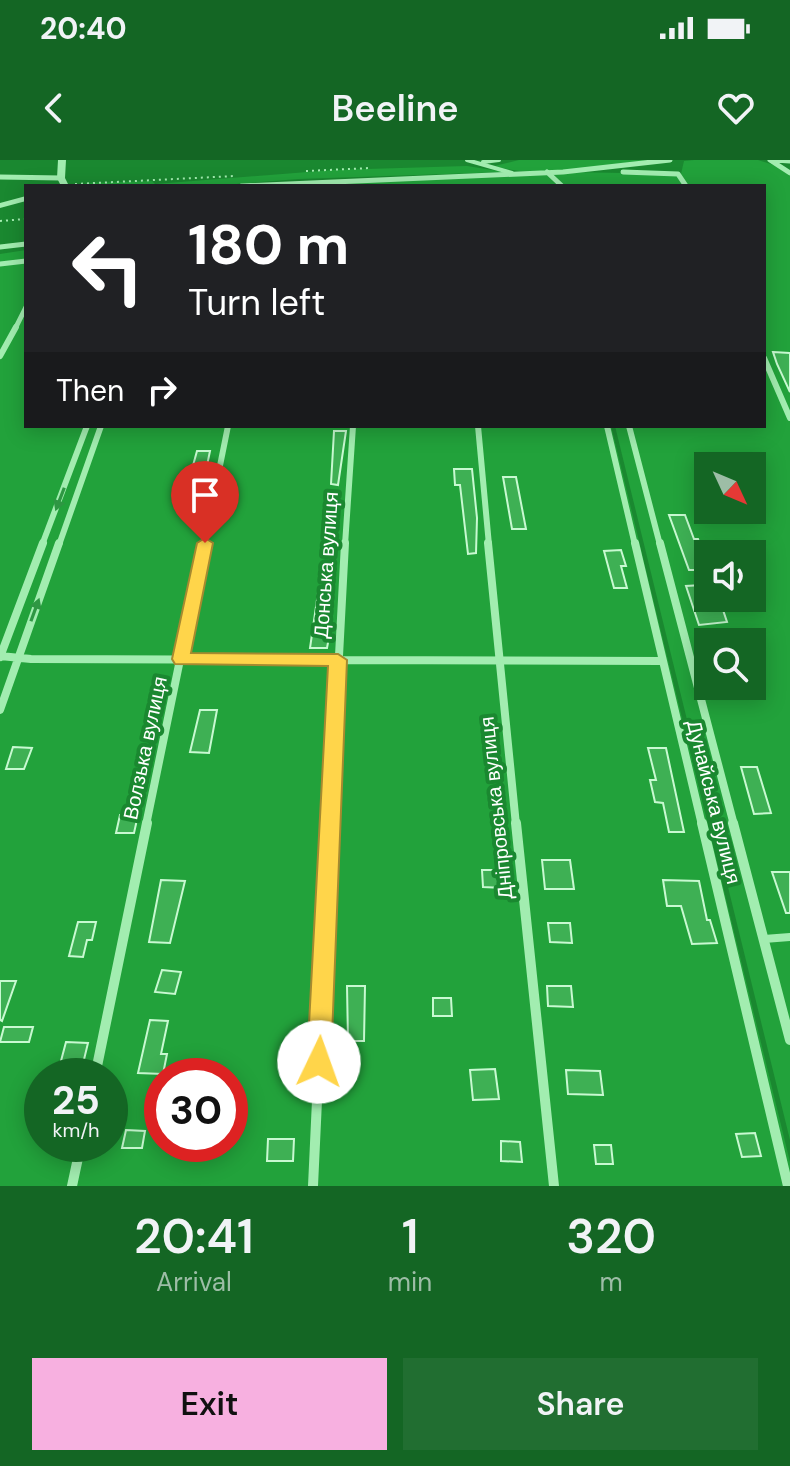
<!DOCTYPE html>
<html lang="en">
<head>
<meta charset="utf-8">
<style>
  body { margin:0; font-family:"DM Sans",sans-serif; background:#216e31; color:#f1f3f6; height:100vh; display:flex; flex-direction:column; font-size:30px; white-space:nowrap }
  * { box-sizing:border-box; margin:0 }
  p { font-size:26px; color:#9dbda6 }
  .icon { flex:none; width:44px; height:44px; fill:none; stroke:currentColor; stroke-width:2; stroke-linecap:round; stroke-linejoin:round }
  .map { position:relative; height:1026px; overflow:hidden }
  .drawer { display:flex; flex-direction:column; background:#146624; flex:1 }
  .drawer>* { flex:none }
  .guide { position:absolute; left:24px; top:24px; width:742px; height:244px; border-radius:0px; box-shadow:0 4px 20px #0003; background:#202124; color:#fff; overflow:hidden }
  .needle { width:52px; rotate:134deg }
  .buttons { position:absolute; left:694px; top:292px; display:grid; gap:16px }
  .buttons a { display:grid; place-items:center; width:72px; height:72px; border-radius:0px; background:#146624; box-shadow:0 4px 20px #0003; font-size:40px }
  .speed { position:absolute; left:24px; top:898px; display:flex; gap:16px; font-size:40px; font-weight:700; text-align:center }
  .speed>* { display:grid; place-content:center; width:104px; height:104px; border-radius:50%; background:#146624; box-shadow:0 4px 20px #0003; line-height:1 }
  .speed small { font-size:20px; font-weight:400 }
  .speed .limit { border:12px solid #d22; background:#fff; color:#111 }
  .pin { position:absolute; display:grid; place-items:center; width:68px; height:68px; color:#fff; margin:-82px -34px; border-radius:50% 50% 50% 0; rotate:-45deg; box-shadow:0 0 8px #0007 }
  .pin .icon { rotate:45deg }
  .me { position:absolute; width:88px; margin:-44px; rotate:3deg; stroke-linejoin:round; filter:drop-shadow(0 0 6px #0008) }
  .turn { display:flex; align-items:center; gap:28px; height:168px; padding:0 32px; font-size:36px }
  .turn .icon { width:104px; height:104px; stroke-width:2.5 }
  .turn b { display:block; font-size:56px; line-height:68px }
  .then { display:flex; align-items:center; height:76px; padding:0 32px; background:#0003; gap:16px; font-size:30px }
  .eta { display:flex; justify-content:space-evenly; align-items:center; height:136px; text-align:center }
  .eta b { font-size:48px; font-weight:600; line-height:56px }
  .cta { display:flex; gap:16px; margin-top:auto; padding:16px 32px }
  .cta a { flex:1; height:92px; border-radius:0px; background:#f7b0e0; color:#111; font-size:32px; font-weight:600; line-height:92px; text-align:center }
  .cta a+a { background:#216e31; color:#f1f3f6 }
  .status { display:flex; justify-content:space-between; align-items:center; height:56px; padding:0 40px; background:#146624; direction:ltr }
  .status svg { height:22px; fill:currentColor }
  header { display:flex; justify-content:space-between; align-items:center; height:104px; padding:0 32px; background:#146624; font-size:36px; font-weight:600 }
  .map>svg:first-child { display:block }
  .green { fill:#22a23b; fill-rule:evenodd }
  .building { fill:#3eb054; stroke:#c8f9d1; stroke-width:2 }
  .lines { fill:none; stroke-linecap:round; stroke-linejoin:round }
  .path { stroke:#a2edb0; stroke-width:2; stroke-dasharray:2 4; stroke-linecap:butt }
  .service-far1 { stroke:#a2edb0; stroke-width:4 }
  .service { stroke:#a2edb0; stroke-width:8 }
  .minor-far3 { stroke:#a2edb0; stroke-width:5 }
  .minor-far2 { stroke:#a2edb0; stroke-width:6 }
  .minor-far1 { stroke:#a2edb0; stroke-width:8 }
  .minor { stroke:#a2edb0; stroke-width:10 }
  .tertiary { fill:#a2edb0; fill-rule:evenodd }
  .oneway { fill:#2e9743 }
  .route { fill:#ffd54a; stroke:#a68a30; stroke-width:2 }
  .labels { text-anchor:middle; dominant-baseline:central; stroke-width:8; stroke-linejoin:round; paint-order:stroke }
  .street-label { font-size:20px; fill:#fff; stroke:#1a8830 }
</style>
</head>
<body>
<div class="status"><b>20:40</b><svg viewBox="0 0 49 12"><path d="M0 12V9h3v3zM5 12V6h3v6zM10 12V3h3v9zM15 12V0h3v12zM26 1h20v11H26zM47 4h2v5h-2z"/></svg></div>
<header><svg class="icon" aria-label="back" viewBox="0 0 24 24"><path d="M15 5l-7 7 7 7"/></svg>Beeline<svg class="icon" aria-label="heart" viewBox="0 0 24 24"><path d="M12 20l-8-8c-3-5 5-10 8-4 3-6 11-1 8 4z"/></svg></header>
<div class="map">
<svg width="790" height="1026" viewBox="0 0 790 1026">
  <rect width="100%" height="100%" fill="#1a8830"/>
  <path class="green" d="M519 0H664C613 8 545 20 494 6Z
    M694 0H758L790 10V980L615 266H764V26H255L565 12 681 14 684 1ZM708 306H752V350H708ZM708 394H752V438H708ZM708 482H752V526H708Z
    M467 6 505 12 299 19 211 26H90L85 23 152 21 155 24 333 10Z
    M26 90V266H611L790 1002V1026H0V94ZM42 916H110V984H42ZM162 916H230V984H162Z"/>
  <path class="building" d="M773 192 790 193V232L777 204Z
    M334 271H346L338 325 331 324Z
    M197 291H210L204 320H189Z
    M454 309H472L477 358 476 393 468 394 460 325H455Z
    M503 317H516L526 369H512Z
    M669 355H685L694 379H698L708 410H689Z
    M621 390 626 406H621L627 428H614L604 391Z
    M702 425 709 447H722L727 462 699 465 686 426Z
    M318 433H324L327 472H330L327 488H310Z
    M200 550H217L209 593 190 592Z
    M13 587 32 588 24 609H6Z
    M648 588H666L684 672H669L663 643 655 642 650 620H656Z
    M741 607H757L771 653 754 654Z
    M120 655H138L134 673H116Z
    M542 700H570L574 729H545Z
    M482 710H502L503 728 483 727Z
    M772 712H790V753H786Z
    M161 720 185 721 170 783 149 782Z
    M663 720 699 721 707 760H710L717 783 692 784 681 746H667Z
    M78 762H96L92 780H87L83 797 69 796Z
    M548 763H570L572 783 550 782Z
    M162 810 181 812 175 834 155 832Z
    M0 821H16L2 861 0 860Z
    M347 826H365L364 881H348Z
    M547 826H571L573 847 548 846Z
    M433 838H451L452 856H433Z
    M150 860 168 861 161 894H167L163 914 138 913Z
    M4 867H33L29 882H0Z
    M66 882 88 883 80 916H57Z
    M495 909 499 939 473 940 470 910Z
    M566 910 600 911 603 935 568 934Z
    M126 970 145 971 142 988H122Z
    M755 973 761 996 742 997 736 974Z
    M268 979H294L293 1001H267Z
    M501 981 520 982 522 1002 501 1001Z
    M594 985H611L613 1004H596Z"/>
  <g class="lines">
    <path class="path" d="M306 11 370 8
      M75 24 235 16
      M0 61 26 59"/>
    <path class="service-far1" d="M467 0 512 13
      M483 2 499 0"/>
    <path class="service" d="M764 779 790 777"/>
    <path class="minor-far3" d="M770 0 790 13
      M775 0 790 1
      M547 12 562 26
      M623 12 678 14 686 26
      M0 17 61 18
      M241 26 563 12 670 0
      M0 87 26 84
      M0 104 26 101
      M15 169 26 147"/>
    <path class="minor-far2" d="M0 196 16 167
      M764 198 790 258
      M478 266 489 385
      M607 266 635 385
      M629 266 660 385
      M42 385 87 266
      M59 385 101 266
      M204 385 228 266
      M345 385 353 266"/>
    <path class="minor-far1" d="M488 383 516 665
      M635 383 702 665
      M660 383 734 665
      M0 496 31 499 662 501
      M0 497 43 383
      M0 550 59 383
      M146 665 204 383
      M330 665 345 383"/>
    <path class="minor" d="M516 663 554 1026
      M702 663 788 1026
      M733 663 790 880
      M95 916 147 663
      M72 1026 81 984
      M313 1026 330 663"/>
    <path class="tertiary" d="M58 0H66L65 18 69 26H61L57 18Z
      M26 36V41L0 48V43Z"/>
  </g>
  <defs><path id="oneway-solid" d="M-6-.8H1V-3.2L6.5 0L1 3.2V.8H-6Z" transform="scale(2)"/></defs>
  <g class="oneway">
    <use href="#oneway-solid" transform="translate(60 339) rotate(111)"/>
    <use href="#oneway-solid" transform="translate(35 450) rotate(-70)"/>
  </g>
  <path class="route" d="M205 378 213 383 191 493 338 494 347 500 331 902 328 910 319 914 310 910 307 902 328 506 175 504 172 499 197 383Z"/>
  <g class="labels">
    <g class="street-label">
      <text transform="translate(326 405) rotate(-86)">Донська вулиця</text>
      <text transform="translate(145 588) rotate(-78)">Волзька вулиця</text>
      <text transform="translate(714 642) rotate(76)">Дунайська вулиця</text>
      <text transform="translate(496 648) rotate(-96)">Дніпровська вулиця</text>
    </g>
  </g>
</svg>
<div class="buttons">
<a><svg class="needle" viewBox="-14 -14 28 28"><path d="M0-13l5 13h-10z" fill="#e53935"/><path d="M0 13l5-13h-10z" fill="#9dbda6"/></svg></a>
<a><svg class="icon" aria-label="sound" viewBox="0 0 24 24"><path d="M4 9h4l5-4v14l-5-4H4zM17 9q2 3 0 6"/></svg></a>
<a><svg class="icon" aria-label="search" viewBox="0 0 24 24"><circle cx="10" cy="10" r="6"/><path d="M15 15l6 6"/></svg></a>
</div>
<div class="speed"><div>25<small>km/h</small></div><div class="limit">30</div></div>
<div class="pin" style="left:205px;top:383px;background:#d93025"><svg class="icon" aria-label="arrive" viewBox="0 0 24 24"><path d="M6 21V4h12l-3 4 3 4H6"/></svg></div>
<svg class="me" style="left:319px;top:902px" viewBox="-20 -20 40 40"><circle r="19" fill="#fff"/><path d="M0-13L10 11 0 6-10 11z" fill="#ffd54a"/></svg>
<div class="guide">
<div class="turn"><svg class="icon" aria-label="left" viewBox="0 0 24 24"><path d="M17 20v-9H6M10 6l-5 5 5 5"/></svg><div><b>180 m</b>Turn left</div></div>
<div class="then">Then<svg class="icon" aria-label="right" viewBox="0 0 24 24"><path d="M7 20v-9h11M14 6l5 5-5 5"/></svg></div>
</div>
</div>
<section class="drawer">
<div class="eta">
<div><b>20:41</b><p>Arrival</p></div>
<div><b>1</b><p>min</p></div>
<div><b>320</b><p>m</p></div>
</div>
<div class="cta"><a>Exit</a><a>Share</a></div>
</section>
</body>
</html>
